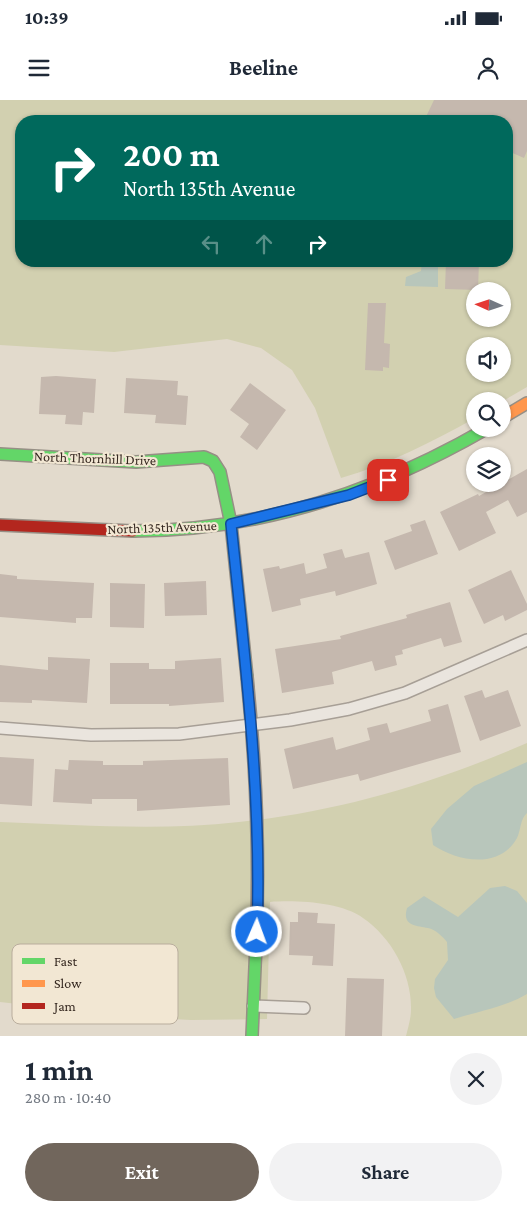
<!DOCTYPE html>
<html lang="en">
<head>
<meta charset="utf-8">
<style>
  body { margin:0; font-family:"Crimson Pro",serif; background:#f2f2f3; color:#1f2937; height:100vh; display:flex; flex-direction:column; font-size:19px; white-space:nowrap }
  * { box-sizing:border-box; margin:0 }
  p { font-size:16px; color:#747a83 }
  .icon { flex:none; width:28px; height:28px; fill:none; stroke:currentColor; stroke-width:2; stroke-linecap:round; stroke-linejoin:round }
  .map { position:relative; height:936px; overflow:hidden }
  .drawer { display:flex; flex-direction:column; background:#fff; flex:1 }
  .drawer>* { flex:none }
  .guide { position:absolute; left:15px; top:15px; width:498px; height:152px; border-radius:20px; box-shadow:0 1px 4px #0004; background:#00695c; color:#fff; overflow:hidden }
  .needle { width:32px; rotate:273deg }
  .fabs { position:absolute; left:466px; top:182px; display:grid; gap:10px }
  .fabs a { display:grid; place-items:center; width:45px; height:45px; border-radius:50%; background:#fff; box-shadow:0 1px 4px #0004; font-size:25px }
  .pin { position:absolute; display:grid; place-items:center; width:42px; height:42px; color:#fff; margin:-21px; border-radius:10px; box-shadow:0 2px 8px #0006 }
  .me { position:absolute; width:55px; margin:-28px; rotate:2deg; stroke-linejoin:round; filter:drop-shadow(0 0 4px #0008) }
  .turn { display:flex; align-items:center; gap:18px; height:105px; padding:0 25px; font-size:22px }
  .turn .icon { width:65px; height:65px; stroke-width:2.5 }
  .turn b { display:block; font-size:35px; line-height:42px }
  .lanes { display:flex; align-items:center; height:48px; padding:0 25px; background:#0003; justify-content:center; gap:25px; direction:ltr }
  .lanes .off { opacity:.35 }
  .round { display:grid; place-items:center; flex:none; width:52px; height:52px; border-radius:26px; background:#f2f2f3 }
  .head { display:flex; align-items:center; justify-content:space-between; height:85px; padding:0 25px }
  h1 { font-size:30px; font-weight:700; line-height:38px }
  .cta { display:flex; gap:10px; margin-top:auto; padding:10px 25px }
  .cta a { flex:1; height:58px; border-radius:30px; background:#71665c; color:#fff; font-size:20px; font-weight:700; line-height:58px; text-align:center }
  .cta a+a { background:#f2f2f3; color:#1f2937 }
  .status { display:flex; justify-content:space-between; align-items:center; height:35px; padding:0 25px; background:#fff; direction:ltr }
  .status svg { height:14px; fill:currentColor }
  header { display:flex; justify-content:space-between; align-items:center; height:65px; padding:0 25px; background:#fff; font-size:22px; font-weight:700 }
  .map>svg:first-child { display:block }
  .green { fill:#d2d0b0; fill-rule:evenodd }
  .water { fill:#b8c6bb }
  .building { fill:#c5b8ae }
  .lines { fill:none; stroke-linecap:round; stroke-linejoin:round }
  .street-casing { stroke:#a79f96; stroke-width:14 }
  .fast-casing { stroke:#968f85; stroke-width:14 }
  .slow-casing { stroke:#968f85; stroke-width:14 }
  .jam-casing { stroke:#968f85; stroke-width:14 }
  .street { stroke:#eae5de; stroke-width:11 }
  .fast { stroke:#63d668; stroke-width:11 }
  .slow { stroke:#ff974d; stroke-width:11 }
  .jam { stroke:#b3261e; stroke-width:11 }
  .route-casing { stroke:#114b97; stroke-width:12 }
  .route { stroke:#1a73e8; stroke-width:9 }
  .labels { text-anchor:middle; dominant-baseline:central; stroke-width:4.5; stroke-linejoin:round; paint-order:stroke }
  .street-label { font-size:14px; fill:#34271f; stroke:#f2e7d3 }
  .key { fill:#f2e7d3; stroke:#b9ad9d; stroke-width:1 }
  .key-label { font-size:14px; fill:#34271f }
</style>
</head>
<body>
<div class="status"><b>10:39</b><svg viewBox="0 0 49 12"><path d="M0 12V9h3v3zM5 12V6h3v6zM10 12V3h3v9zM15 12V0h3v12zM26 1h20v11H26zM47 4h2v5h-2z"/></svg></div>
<header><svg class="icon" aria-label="menu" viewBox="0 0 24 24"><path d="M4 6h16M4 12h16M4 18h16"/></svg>Beeline<svg class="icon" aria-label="person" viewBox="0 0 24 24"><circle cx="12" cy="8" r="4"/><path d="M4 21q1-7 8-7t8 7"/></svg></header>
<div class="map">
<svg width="527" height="936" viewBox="0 0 527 936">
  <rect width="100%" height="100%" fill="#e2dacc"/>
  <path class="green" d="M0 0H527V287L503 301H475V318C432 342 389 364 341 378L315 308 292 270 261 248 227 239 114 252 0 245ZM21 21H506V161H21ZM475 191H502V219H475ZM475 246H502V274H475Z
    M527 643V936H406C408 928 411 918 411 910 412 875 392 838 363 818 341 802 297 800 270 802L267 919 191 920 135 917 0 902V722C79 725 160 731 239 722 338 712 435 683 527 643Z"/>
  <path class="water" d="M422 161H438V187L405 186 406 177 421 171Z
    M527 662V713C520 719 521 730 517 738 500 769 458 762 433 745L431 729 447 709 474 686Z
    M505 786 517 791 527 803V894C505 907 479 911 454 919L436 897 434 888 435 879 448 860 447 842C443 837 435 829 428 828 415 825 402 826 407 808L424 796 458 817 490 788Z"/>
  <path class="building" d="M434 0H527V51L524 58 506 50V21H424Z
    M446 161H479L478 190 445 189Z
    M368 203H386L384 243 390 244 389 268 383 267V271L365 270Z
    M56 276 96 279 94 313 83 312 82 325 65 324 66 315 39 314 41 277Z
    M126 278 178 281 177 295 188 296 186 325 155 323 156 315 124 313Z
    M250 283 286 310 257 350 240 337 249 324 230 310Z
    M527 369V412L517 417 508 400 486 412 496 433 459 451 440 412 478 394 479 396Z
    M425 420 438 454 395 470 384 441 412 431 410 425Z
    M342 449 345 458 369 452 377 484 336 496 335 491 300 499 301 505 272 512 263 469 279 466 280 469 304 463 306 474 327 468 323 454Z
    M511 470 527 504V510L505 521 503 515 484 524 468 490Z
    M0 474 17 476V479L94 483 92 518H76V523L0 517Z
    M206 481 207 515 165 516 164 483Z
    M110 483 145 484 144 528 110 527Z
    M450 502 462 542 444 547 441 538 402 550 403 554 395 556 397 565 375 571 372 561 332 572 334 584 282 593 275 549 341 539 340 536 407 518 406 515Z
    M48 557 90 559 87 603 32 600V603L0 602V565L48 570Z
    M221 558 224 602 169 606V604H110V563H149V569H175V561Z
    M482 590 485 598 508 590 521 626 480 641 464 596Z
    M448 604 461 652 360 681 358 674 293 689 284 649 333 637 336 650 370 640 367 628 387 623 390 633 431 621 428 610Z
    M0 657 34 659 32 706 0 704Z
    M228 658 230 705 137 711V699H92V704L53 702 55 669 68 670 69 660 103 661V665H143V661Z
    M298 812 318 813 317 823 335 824 333 866 312 865 313 856 289 855 290 822H298Z
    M347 878 384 879 382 936H345Z"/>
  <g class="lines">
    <g class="street-casing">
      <path id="street" d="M0 628 91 635 179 634 290 620 349 609 405 593 527 540
        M253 906 304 908"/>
    </g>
    <g class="fast-casing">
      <path id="fast" d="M0 354 136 362 204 357 213 361 220 372 231 424 247 577
        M133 431C259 431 377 392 486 329
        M252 936 256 844"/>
    </g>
    <g class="slow-casing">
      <path id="slow" d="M502 318 527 303
        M247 577C256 666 260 755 256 844"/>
    </g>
    <g class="jam-casing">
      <path id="jam" d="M0 425 133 431"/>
    </g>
    <use href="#street" class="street"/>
    <use href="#fast" class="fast"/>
    <use href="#slow" class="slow"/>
    <use href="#jam" class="jam"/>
  </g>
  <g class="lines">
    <g class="route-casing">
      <path id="route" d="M257 832C262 695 245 560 231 424L349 395 388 380"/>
    </g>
    <use href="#route" class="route"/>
  </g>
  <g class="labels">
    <g class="street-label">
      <text transform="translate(95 358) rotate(2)">North Thornhill Drive</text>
      <text transform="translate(162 427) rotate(-2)">North 135th Avenue</text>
    </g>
  </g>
  <rect x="12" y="844" width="166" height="80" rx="8" class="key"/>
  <rect x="22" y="858" width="23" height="6" fill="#63d668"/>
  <rect x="22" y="880" width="23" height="7" fill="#ff974d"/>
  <rect x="22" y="903" width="23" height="6" fill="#b3261e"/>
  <g class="key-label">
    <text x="54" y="866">Fast</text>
    <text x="54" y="888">Slow</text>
    <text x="54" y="911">Jam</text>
  </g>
</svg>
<div class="fabs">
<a><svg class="needle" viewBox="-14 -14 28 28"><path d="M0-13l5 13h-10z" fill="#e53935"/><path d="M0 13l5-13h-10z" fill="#747a83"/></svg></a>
<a><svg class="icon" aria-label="sound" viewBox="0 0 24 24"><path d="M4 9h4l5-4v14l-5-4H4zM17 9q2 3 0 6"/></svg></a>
<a><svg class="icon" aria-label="search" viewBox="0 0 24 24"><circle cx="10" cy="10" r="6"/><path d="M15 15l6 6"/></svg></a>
<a><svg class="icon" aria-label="layers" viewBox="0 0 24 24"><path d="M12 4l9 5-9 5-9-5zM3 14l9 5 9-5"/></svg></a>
</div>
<div class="pin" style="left:388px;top:380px;background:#d93025"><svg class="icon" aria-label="arrive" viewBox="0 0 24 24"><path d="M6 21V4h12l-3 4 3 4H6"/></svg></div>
<svg class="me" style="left:257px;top:832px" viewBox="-20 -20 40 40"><circle r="17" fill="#1a73e8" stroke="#fff" stroke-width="3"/><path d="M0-11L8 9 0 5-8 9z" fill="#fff"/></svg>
<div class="guide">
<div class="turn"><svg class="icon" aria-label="right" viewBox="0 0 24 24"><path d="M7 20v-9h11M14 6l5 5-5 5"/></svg><div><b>200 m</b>North 135th Avenue</div></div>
<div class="lanes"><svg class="icon off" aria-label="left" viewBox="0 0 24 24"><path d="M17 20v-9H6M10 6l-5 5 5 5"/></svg><svg class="icon off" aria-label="ahead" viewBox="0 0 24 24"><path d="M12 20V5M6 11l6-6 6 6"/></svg><svg class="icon" aria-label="right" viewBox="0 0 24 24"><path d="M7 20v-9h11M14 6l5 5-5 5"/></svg></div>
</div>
</div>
<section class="drawer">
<div class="head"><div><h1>1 min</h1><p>280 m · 10:40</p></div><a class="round"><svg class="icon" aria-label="close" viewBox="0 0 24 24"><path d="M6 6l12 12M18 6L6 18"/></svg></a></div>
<div class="cta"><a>Exit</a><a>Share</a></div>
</section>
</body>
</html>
